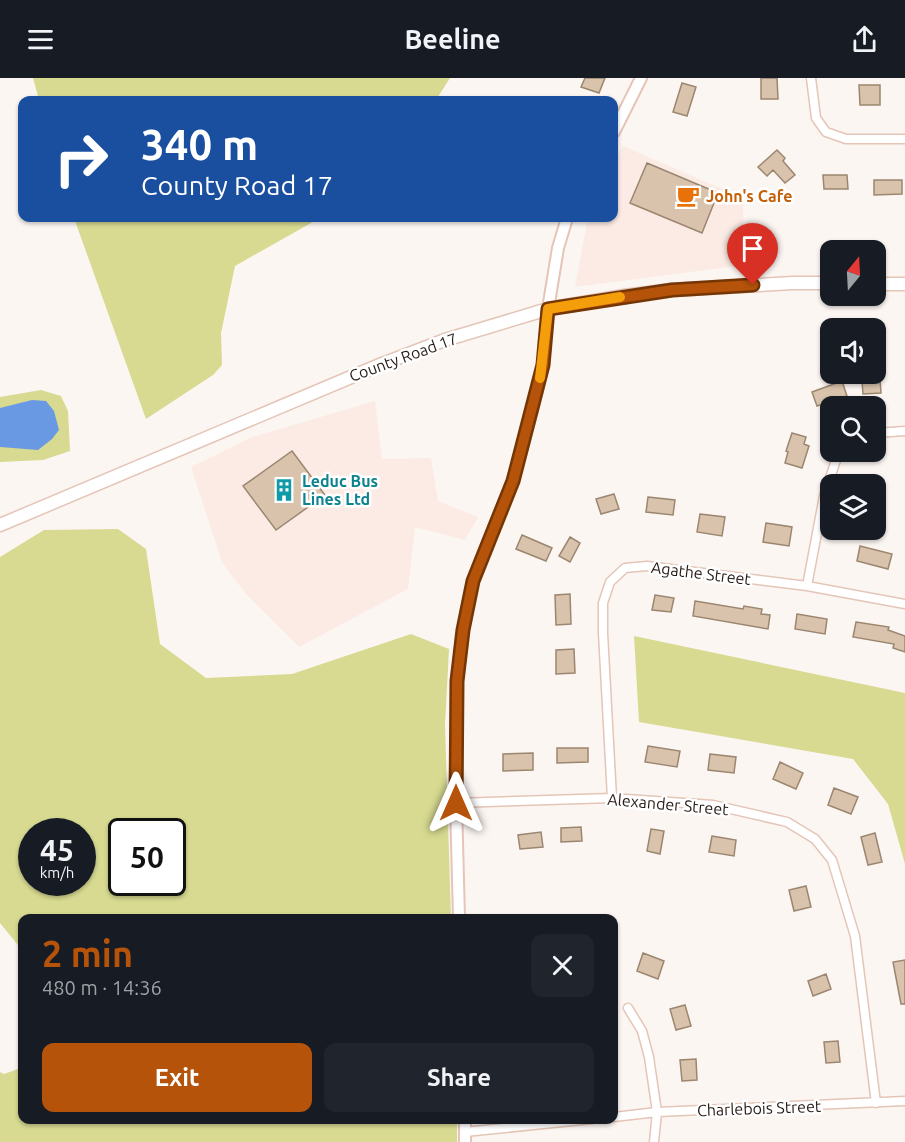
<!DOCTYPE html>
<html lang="en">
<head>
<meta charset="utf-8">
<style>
  body { margin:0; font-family:Ubuntu,sans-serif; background:#20242c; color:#f1f3f6; height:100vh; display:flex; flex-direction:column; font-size:22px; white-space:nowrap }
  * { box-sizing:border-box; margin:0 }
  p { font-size:20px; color:#9ea1a6 }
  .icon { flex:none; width:33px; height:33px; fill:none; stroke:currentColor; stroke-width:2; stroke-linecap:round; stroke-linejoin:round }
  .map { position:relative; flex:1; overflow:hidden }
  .panel { position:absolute; left:18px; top:836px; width:600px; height:210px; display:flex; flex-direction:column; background:#171b24; border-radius:12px; box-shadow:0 2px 4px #0004 }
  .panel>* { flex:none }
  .guide { position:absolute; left:18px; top:18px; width:600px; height:126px; border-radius:12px; box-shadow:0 2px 4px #0004; background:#1a4fa0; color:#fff; overflow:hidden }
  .needle { width:39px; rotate:18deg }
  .fabs { position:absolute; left:820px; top:162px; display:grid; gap:12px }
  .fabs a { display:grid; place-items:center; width:66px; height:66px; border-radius:12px; background:#171b24; box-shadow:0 2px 4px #0004; font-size:30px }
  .speed { position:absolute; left:18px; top:740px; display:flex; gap:12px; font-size:30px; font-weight:700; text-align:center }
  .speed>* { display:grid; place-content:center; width:78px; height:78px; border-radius:50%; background:#171b24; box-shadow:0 2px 4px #0004; line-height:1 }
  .speed small { font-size:15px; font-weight:400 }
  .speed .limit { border:3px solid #111; border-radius:9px; background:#fff; color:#111 }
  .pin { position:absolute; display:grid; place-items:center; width:51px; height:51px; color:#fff; margin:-62px -26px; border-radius:50% 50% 50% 0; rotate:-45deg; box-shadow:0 0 6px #0007 }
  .pin .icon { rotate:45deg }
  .me { position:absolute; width:66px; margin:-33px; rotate:0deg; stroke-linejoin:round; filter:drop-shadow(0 0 4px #0008) }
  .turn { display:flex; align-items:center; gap:21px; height:126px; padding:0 24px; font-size:27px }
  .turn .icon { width:78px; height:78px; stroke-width:2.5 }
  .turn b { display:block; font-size:42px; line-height:51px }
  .round { display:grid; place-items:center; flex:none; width:63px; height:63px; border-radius:12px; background:#20242c }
  .headline { display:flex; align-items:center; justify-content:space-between; height:102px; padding:0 24px }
  h1 { font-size:36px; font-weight:700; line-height:45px; color:#b45309 }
  .primary-button { display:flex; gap:12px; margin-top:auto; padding:12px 24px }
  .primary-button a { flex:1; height:69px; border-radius:12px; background:#b45309; color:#fff; font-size:24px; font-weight:700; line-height:69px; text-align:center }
  .primary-button a+a { background:#20242c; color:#f1f3f6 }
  header { display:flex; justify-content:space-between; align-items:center; height:78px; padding:0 24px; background:#171b24; font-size:27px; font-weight:700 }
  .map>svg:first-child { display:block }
  .built { fill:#fbebe4 }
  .green { fill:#d7da90; fill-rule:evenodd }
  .water { fill:#6a99e4 }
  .building { fill:#dac3ac; stroke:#9b8670; stroke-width:1.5 }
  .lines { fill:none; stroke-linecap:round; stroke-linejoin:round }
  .street-casing { stroke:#e4c5b7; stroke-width:11 }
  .secondary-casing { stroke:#e4c5b7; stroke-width:14 }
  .primary-casing { stroke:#e4c5b7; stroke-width:15 }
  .street { stroke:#fff; stroke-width:8 }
  .secondary { stroke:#fff; stroke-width:10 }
  .primary { stroke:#fff; stroke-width:12 }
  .route-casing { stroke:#753606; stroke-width:15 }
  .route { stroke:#b45309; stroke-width:10 }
  .slow { stroke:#f59e0b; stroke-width:10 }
  .labels { text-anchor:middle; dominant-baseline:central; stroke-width:5; stroke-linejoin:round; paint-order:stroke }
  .food-label { font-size:16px; font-weight:bold; fill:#c56008; stroke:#fff; text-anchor:start }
  .street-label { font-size:16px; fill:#251a15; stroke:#fff }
  .culture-label { font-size:16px; font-weight:bold; fill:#0d838f; stroke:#fff; text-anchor:start }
</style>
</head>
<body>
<header><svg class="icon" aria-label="menu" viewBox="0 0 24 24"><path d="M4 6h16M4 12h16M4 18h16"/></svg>Beeline<svg class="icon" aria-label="share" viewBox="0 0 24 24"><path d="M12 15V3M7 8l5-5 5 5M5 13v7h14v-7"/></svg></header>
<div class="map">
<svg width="905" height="1064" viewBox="0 0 905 1064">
  <rect width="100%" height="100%" fill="#fcf6f3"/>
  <path class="built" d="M623 68 743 120 744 187 575 209 588 140H614V85Z
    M375 323 382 381 431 380 438 423 478 439 465 462 415 449 408 511 299 569 245 515 222 484 191 389 252 359Z"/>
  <path class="green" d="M33 0H450L436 22H39Z
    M74 140H318L311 145 235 188 221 255 222 287 213 297 146 341Z
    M41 312 61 318 68 333 70 373 43 382 0 384V319Z
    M118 451 146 471 160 566 206 600 292 596 411 556 449 571 445 647 451 840H22V872L0 845V479L44 452ZM32 753H82V804H32ZM122 753H172V804H122Z
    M634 558 905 615V786L888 726 853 681 639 644Z
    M22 972V1041H457V1064H0V994L4 996 18 991Z"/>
  <path class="water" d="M32 322 46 323 54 333 59 352 52 361 38 372 0 369V330Z"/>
  <path class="building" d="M585 0H605L599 15 581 9Z
    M761 0H777L778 21H761Z
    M682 5 696 9 687 38 673 34Z
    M859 7H880V27H860Z
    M777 72 785 80 783 83 795 97 785 105 773 92 767 98 758 89Z
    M647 85 718 115 702 155 630 125Z
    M823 97H847L848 111H824Z
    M874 102H902V116L874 117Z
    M880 301 881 315 863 316 862 303Z
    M842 303 847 318 817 328 812 314Z
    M792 355 806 359 804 366 809 368 802 390 785 385 788 374 786 373Z
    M292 373 325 417 276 452 243 408Z
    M614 416 619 431 601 436 596 421Z
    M648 419 675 422 673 437 646 434Z
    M700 436 725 439 722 458 697 454Z
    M766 445 792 449 789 468 763 464Z
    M522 457 552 470 546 483 516 471Z
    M570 459 580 465 570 484 559 478Z
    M860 468 892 476 888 491 857 483Z
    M570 516 571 546 556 547 555 517Z
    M655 517 674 520 671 534 652 532Z
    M695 523 743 531 744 528 762 531 761 536 770 537 768 551 693 538Z
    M797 536 827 541 825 556 795 551Z
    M856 544 889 549 888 552 905 558V574L893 570 894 566 853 559Z
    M574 571 575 595 556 596V572Z
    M648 668 680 673 677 689 645 684Z
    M557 670H588V684L557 685Z
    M533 675V692L503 693V676Z
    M710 676 736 679 734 695 708 692Z
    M780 684 803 695 796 711 773 701Z
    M834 710 858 719 851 736 828 727Z
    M581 749 582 763 561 764V750Z
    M651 751 664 753 660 776 647 773Z
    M541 754 543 769 520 771 518 757Z
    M875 755 882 784 868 787 861 759Z
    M712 758 736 762 734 778 709 774Z
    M806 808 811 829 794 833 789 812Z
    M643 875 664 883 658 901 637 893Z
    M905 882V926H901L893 884Z
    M826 896 831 911 813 918 808 903Z
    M685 927 691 948 676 952 670 931Z
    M838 963 840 984 826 985 824 964Z
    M696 981 697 1002 682 1003 680 982Z"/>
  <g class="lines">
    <g class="street-casing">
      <path id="street" d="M811 0 816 40 826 54 846 61H905
        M876 355 905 353
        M807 508 824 418 838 376 841 374
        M612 720 603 555V525L610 504 625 490 647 488 807 508 905 526
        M456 725 612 720 713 727 787 744 815 761 832 782 855 858 876 1025
        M628 930 642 953 649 979 657 1034 654 1064
        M614 1039 657 1034 905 1023
        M465 1054 592 1041"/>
    </g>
    <g class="secondary-casing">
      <path id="secondary" d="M614 54 641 0
        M459 840 456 725 457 603 463 552 473 503 513 403 533 329 543 287 548 231 558 170 567 140
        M465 1041V1064"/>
    </g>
    <g class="primary-casing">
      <path id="primary" d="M876 206H905
        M0 447 382 286 445 262 548 231 624 218 672 212 793 205H831"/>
    </g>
    <use href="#street" class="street"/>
    <use href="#secondary" class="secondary"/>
    <use href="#primary" class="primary"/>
  </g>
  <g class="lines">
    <g class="route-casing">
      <path id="route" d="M456 725 457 603 463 552 473 503 513 403 543 287 548 231 672 212 753 207"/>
    </g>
    <use href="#route" class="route"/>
    <path class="slow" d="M540 300 548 231 620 219"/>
  </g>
  <defs>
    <g id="cafe-bare" transform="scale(1.8)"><path d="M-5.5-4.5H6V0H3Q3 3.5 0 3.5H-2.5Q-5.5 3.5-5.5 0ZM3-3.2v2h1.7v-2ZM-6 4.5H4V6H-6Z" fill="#e8710a" stroke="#fff" stroke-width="2.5" paint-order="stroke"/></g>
    <g id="building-bare" transform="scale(1.8)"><path d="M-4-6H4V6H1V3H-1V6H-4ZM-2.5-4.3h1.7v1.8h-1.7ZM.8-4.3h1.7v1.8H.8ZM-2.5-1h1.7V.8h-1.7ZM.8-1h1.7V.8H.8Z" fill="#0f9aa8" stroke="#fff" stroke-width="2.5" paint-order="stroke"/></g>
  </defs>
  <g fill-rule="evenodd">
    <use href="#cafe-bare" x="688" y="118"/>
    <use href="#building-bare" x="284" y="412"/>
  </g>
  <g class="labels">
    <g class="food-label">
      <text x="706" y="118">John's Cafe</text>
    </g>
    <g class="street-label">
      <text transform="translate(403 279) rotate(-20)">County Road 17</text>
      <text transform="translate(701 495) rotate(7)">Agathe Street</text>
      <text transform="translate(668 726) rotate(5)">Alexander Street</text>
      <text transform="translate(759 1030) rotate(-2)">Charlebois Street</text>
    </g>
    <g class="culture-label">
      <text x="302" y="403">Leduc Bus<tspan x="302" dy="18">Lines Ltd</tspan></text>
    </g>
  </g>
</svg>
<div class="fabs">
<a><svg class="needle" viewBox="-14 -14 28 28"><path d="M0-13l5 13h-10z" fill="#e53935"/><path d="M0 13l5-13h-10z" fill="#9ea1a6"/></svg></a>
<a><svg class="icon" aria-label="sound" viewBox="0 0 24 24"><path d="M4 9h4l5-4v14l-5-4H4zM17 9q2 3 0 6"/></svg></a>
<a><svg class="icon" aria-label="search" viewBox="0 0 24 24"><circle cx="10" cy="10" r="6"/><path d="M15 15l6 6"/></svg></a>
<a><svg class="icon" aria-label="layers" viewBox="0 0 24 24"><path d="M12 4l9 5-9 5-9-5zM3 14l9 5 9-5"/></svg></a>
</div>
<div class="speed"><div>45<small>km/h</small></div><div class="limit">50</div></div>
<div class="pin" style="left:753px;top:207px;background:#d93025"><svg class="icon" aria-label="arrive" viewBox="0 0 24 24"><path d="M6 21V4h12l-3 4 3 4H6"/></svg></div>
<svg class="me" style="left:456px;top:725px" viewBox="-20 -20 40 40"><path d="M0-17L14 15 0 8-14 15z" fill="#b45309" stroke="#fff" stroke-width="4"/></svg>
<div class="guide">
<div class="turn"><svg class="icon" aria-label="right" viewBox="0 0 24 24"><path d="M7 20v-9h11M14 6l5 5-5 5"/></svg><div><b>340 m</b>County Road 17</div></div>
</div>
<section class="panel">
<div class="headline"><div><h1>2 min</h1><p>480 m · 14:36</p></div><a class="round"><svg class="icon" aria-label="close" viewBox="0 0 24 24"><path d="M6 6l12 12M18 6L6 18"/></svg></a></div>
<div class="primary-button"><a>Exit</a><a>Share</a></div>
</section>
</div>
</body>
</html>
